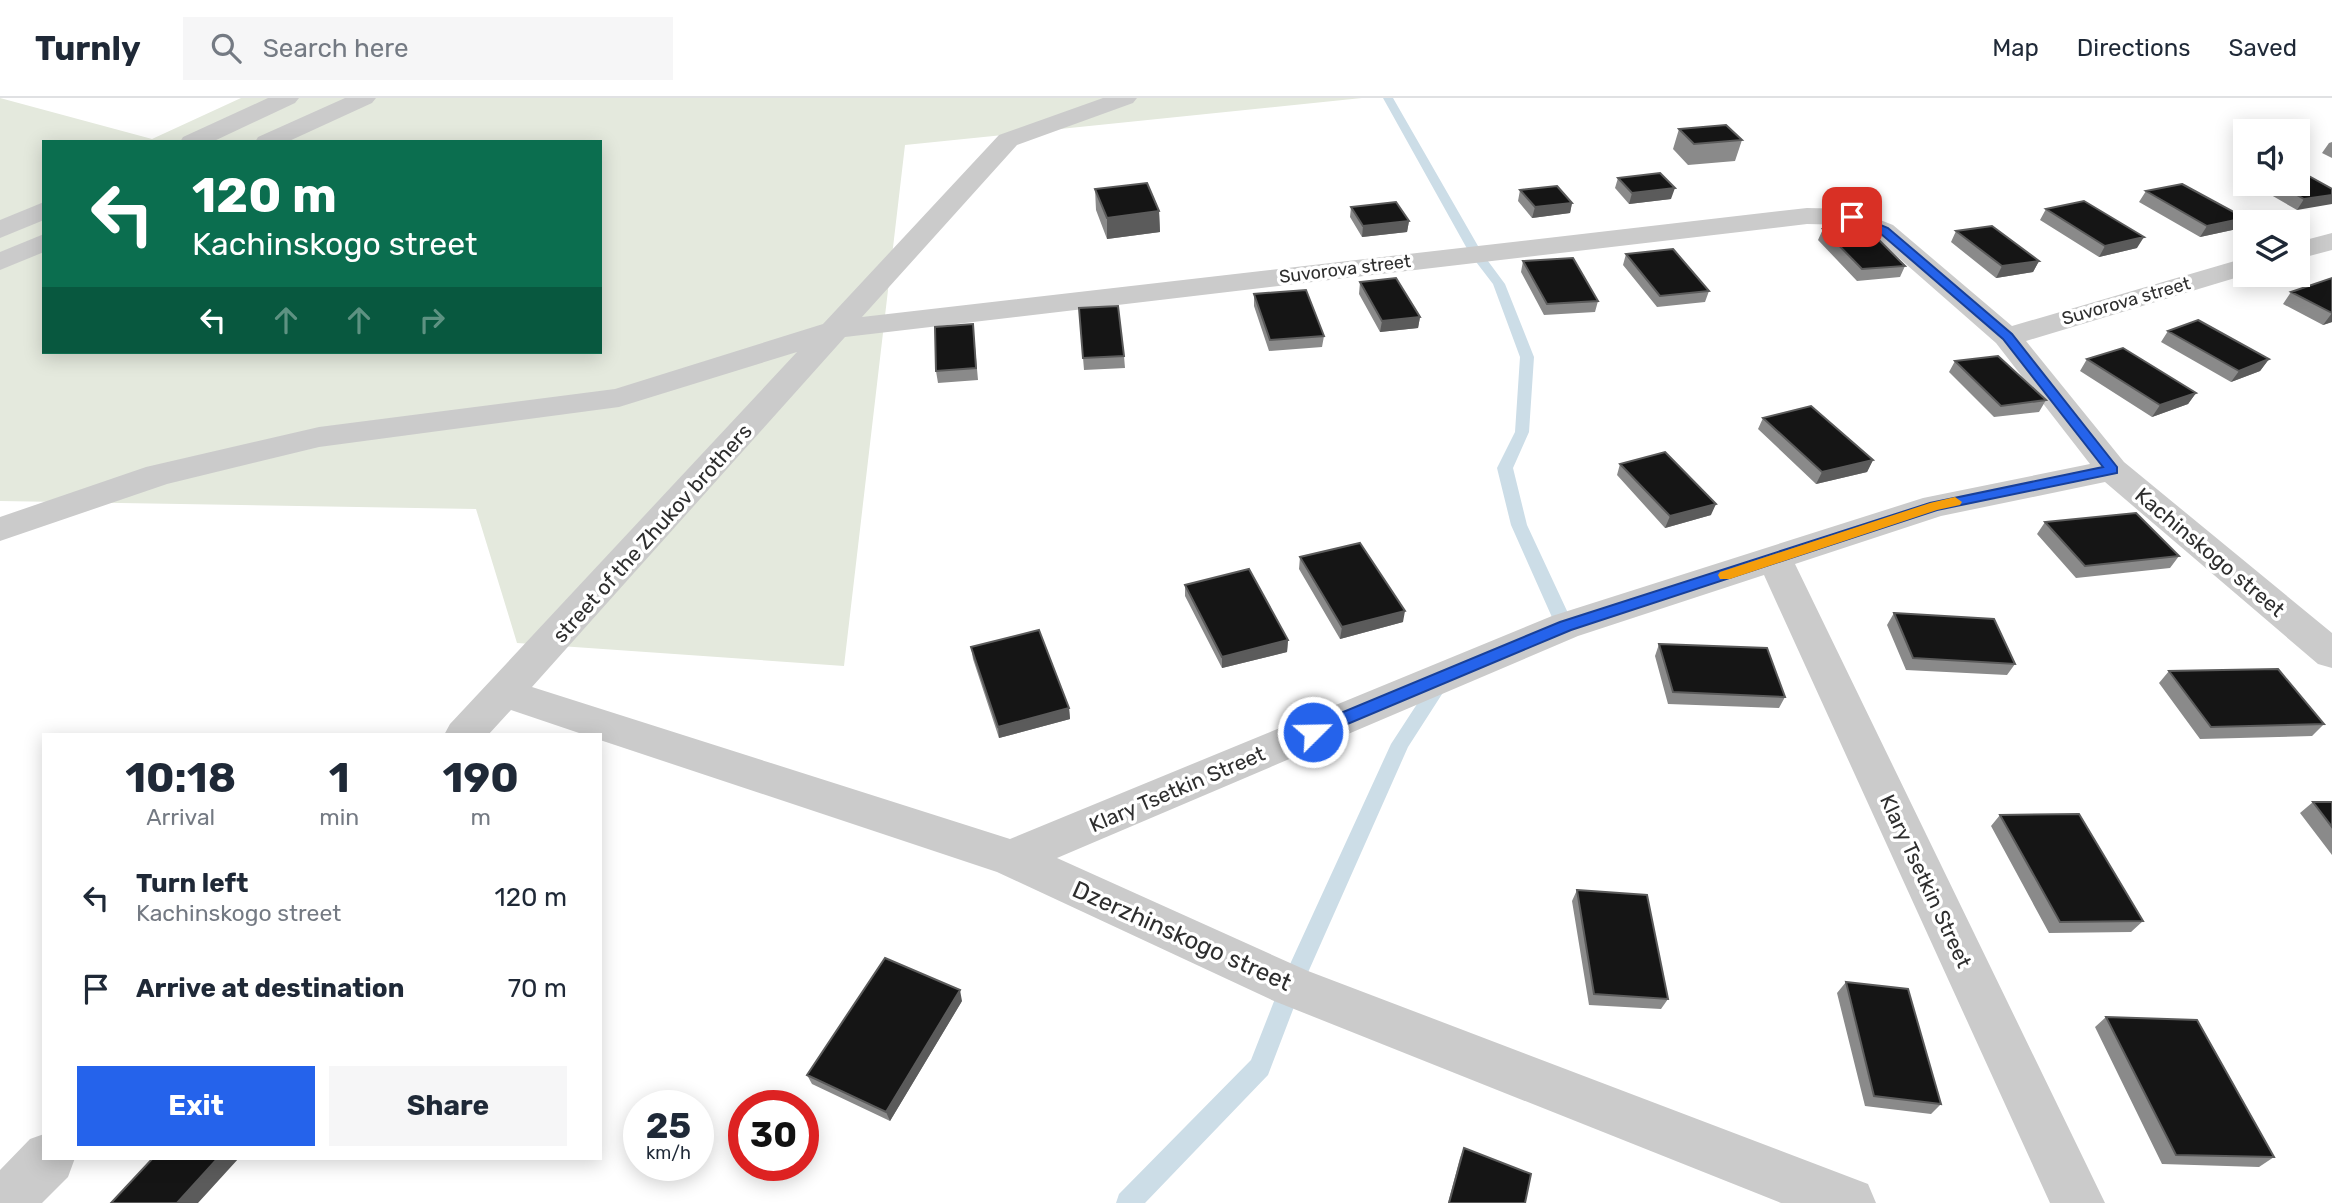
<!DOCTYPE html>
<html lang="en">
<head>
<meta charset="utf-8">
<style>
  body { margin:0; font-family:Rubik,sans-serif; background:#f6f6f7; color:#1f2937; height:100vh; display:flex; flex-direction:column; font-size:26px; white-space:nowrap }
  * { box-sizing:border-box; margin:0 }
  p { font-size:23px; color:#747a83 }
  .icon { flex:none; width:38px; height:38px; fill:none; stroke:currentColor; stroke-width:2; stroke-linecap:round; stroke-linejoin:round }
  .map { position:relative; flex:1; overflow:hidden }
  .panel { position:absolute; left:42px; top:635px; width:560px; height:427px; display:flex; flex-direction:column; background:#fff; border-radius:0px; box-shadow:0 4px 18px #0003 }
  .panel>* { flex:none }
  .hud { position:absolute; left:42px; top:42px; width:560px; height:214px; border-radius:0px; box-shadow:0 4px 18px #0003; background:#0b6e4f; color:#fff; overflow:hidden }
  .fabs { position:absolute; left:2233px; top:21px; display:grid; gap:14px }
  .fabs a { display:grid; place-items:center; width:77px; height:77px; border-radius:0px; background:#fff; box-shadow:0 4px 18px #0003; font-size:35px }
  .speed { position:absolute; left:623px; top:992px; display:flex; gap:14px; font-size:35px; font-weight:700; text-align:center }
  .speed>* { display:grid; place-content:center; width:91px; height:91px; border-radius:50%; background:#fff; box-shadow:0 4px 18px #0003; line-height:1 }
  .speed small { font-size:18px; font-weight:400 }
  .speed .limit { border:10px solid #d22; background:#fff; color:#111 }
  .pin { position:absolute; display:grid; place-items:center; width:60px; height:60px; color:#fff; margin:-30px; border-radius:14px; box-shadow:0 4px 10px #0006 }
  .me { position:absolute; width:77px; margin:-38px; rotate:67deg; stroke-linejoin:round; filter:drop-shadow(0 0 5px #0008) }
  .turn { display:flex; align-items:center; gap:24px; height:147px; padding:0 35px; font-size:32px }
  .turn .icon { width:91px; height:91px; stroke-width:2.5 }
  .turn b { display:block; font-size:49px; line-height:60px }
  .lanes { display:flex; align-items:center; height:66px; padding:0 35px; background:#0003; justify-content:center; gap:35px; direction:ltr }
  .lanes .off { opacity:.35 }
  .eta { display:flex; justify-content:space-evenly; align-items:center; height:119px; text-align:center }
  .eta b { font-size:42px; font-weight:700; line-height:49px }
  .action { display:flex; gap:14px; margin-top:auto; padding:14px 35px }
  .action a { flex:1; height:80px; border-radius:0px; background:#2563eb; color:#fff; font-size:28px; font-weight:700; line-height:80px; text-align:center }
  .action a+a { background:#f6f6f7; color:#1f2937 }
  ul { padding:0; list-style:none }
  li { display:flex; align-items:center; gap:21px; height:91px; padding:0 35px }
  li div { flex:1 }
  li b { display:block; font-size:26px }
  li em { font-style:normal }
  header { display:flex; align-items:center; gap:42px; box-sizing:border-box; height:98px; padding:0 35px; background:#fff; border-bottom:2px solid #e0e1e3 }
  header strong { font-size:33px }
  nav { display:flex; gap:38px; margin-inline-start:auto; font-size:24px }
  .search { width:490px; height:63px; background:#f6f6f7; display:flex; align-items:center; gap:18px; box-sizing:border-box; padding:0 24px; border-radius:0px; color:#747a83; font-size:26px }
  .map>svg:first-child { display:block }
  .green { fill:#e4e9dd; fill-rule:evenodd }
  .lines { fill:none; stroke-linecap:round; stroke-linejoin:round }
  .stream { fill:#ccdde7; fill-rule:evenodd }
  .minor { fill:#cbcbcb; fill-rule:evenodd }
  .wall { fill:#8a8a8a }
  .shaded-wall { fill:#5b5b5b }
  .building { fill:#151515; stroke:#5b5b5b; stroke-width:2 }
  .route { fill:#2563eb; stroke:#184099; stroke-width:2 }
  .slow { fill:#f59e0b }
  .labels { text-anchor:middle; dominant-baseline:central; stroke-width:7; stroke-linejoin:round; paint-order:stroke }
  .far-street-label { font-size:18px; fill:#2e2e2e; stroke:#fff }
  .street-label { font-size:21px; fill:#2e2e2e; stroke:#fff }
  .near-street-label { font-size:24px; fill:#2e2e2e; stroke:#fff }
</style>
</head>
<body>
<header>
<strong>Turnly</strong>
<div class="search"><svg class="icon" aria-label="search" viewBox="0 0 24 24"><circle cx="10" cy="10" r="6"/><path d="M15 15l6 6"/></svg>Search here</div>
<nav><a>Map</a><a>Directions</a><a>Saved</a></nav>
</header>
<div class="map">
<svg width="2332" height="1105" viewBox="0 0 2332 1105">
  <rect width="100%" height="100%" fill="#fff"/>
  <path class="green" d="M0 0 152 41 241 0H1362L905 47 844 568 517 545 476 411 0 403ZM44 44H600V254H44Z"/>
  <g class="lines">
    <path class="stream" d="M1383 0H1393L1482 155 1505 186 1534 259 1529 334 1513 370 1527 427 1574 528 1571 532 1558 538 1549 532 1555 526 1511 427 1497 370 1515 334 1520 259 1493 186 1470 156Z
      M1444 578 1450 580 1453 585 1444 593 1408 649 1302 888 1268 977 1145 1105H1116L1119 1096 1251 962 1280 888 1391 646 1432 583Z"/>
    <path class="minor" d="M268 0H299L295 5 212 44H180L183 39Z
      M345 0H376L372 5 287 44H255L258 39Z
      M1103 0H1137L1133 5 1017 47 862 219 1807 110 1852 111 1893 127 2012 228 2245 160V177L2026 243 2124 364 2332 535V570L2318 566 2105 384 1941 418 1795 466 2105 1105H2050L1764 477 1578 538 1057 760 1308 873 1868 1086 1876 1105H1781L1274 903 997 774 600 642V637H585L511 612 488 637H444L450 626 797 254 619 309 319 349 167 386 0 443V419L146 369 319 329 615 291 823 226 999 37ZM1807 126 1848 127 1875 139 1996 245 2090 366 1923 400 1552 518 1010 741 532 589 845 239Z
      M44 104V122L0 140V122Z
      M2332 135V152L2298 161V144Z
      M44 136V154L0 172V154Z
      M44 1036V1060H75L68 1079 42 1105H0V1072L30 1041Z"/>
  </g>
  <path class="wall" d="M1679 31 1742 42 1735 63 1688 67 1673 51Z
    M2332 44V60L2322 55 2329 45Z
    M1618 80 1671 101 1629 106 1615 90Z
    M2252 86H2298L2332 91 2297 112Z
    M1095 91 1159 113 1160 134 1107 141 1096 112Z
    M1520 92 1572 105 1570 115 1532 120 1518 103Z
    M2146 93 2245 120 2237 131 2200 139 2139 104Z
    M1351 109 1409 123 1407 134 1362 139 1350 119Z
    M2046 111 2137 150 2099 159 2040 122Z
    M1823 131 1905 168 1900 179 1857 183 1818 142Z
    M1956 133 2039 163 2033 174 1996 180 1951 144Z
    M1626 156 1709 193 1705 204 1657 209 1623 167Z
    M1523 163 1598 203 1595 214 1544 217 1521 174Z
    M2332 180V224L2323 227 2283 206 2291 194Z
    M1360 184 1420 219 1418 230 1380 234 1359 196Z
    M1254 196 1324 238 1322 249 1269 253 1254 208Z
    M1079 210 1124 258 1125 270 1084 272Z
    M973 226 978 282 938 285 936 273Z
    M2168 233 2269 261 2260 273 2231 284 2161 244Z
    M2087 261 2196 295 2188 306 2152 319 2080 273Z
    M1955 263 2046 302 2039 314 1994 319 1949 274Z
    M1763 320 1873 362 1867 374 1816 386 1758 331Z
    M1620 366 1711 417 1665 430 1617 377Z
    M2045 424 2179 458 2170 470 2076 480 2037 436Z
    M1300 459 1403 524 1340 541 1299 471Z
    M1185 487 1288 542 1287 554 1222 570 1185 498Z
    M1894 515 2015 566 2007 577 1906 572 1887 527Z
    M1659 546 1785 599 1779 610 1668 606 1655 558Z
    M971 549 1069 610 1070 621 999 640 973 561Z
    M2169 573 2324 626 2312 638 2200 641 2159 585Z
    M2313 704H2332V757L2300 715Z
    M2000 717 2143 823 2131 834 2049 835 1991 728Z
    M1577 792 1668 901 1661 911 1589 907 1572 803Z
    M1846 884 1941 1006 1931 1016 1865 1008 1837 895Z
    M962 903 890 1023 812 986 807 977Z
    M2106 919 2274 1059 2259 1069 2162 1066 2095 929Z
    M1464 1050 1525 1105H1448L1460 1060Z"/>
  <path class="shaded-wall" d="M1675 90 1671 101 1629 106 1632 95Z
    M2332 97V106L2297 112 2304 101Z
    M1572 105 1570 115 1532 120 1535 109Z
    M1159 113 1160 134 1107 141V120Z
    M2245 120 2237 131 2200 139 2207 128Z
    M1409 123 1407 134 1362 139 1363 128Z
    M2144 139 2137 150 2099 159 2105 148Z
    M2039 163 2033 174 1996 180 2002 168Z
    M2332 215V224L2323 227Z
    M1420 219 1418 230 1380 234 1382 223Z
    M2269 261 2260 273 2231 284 2239 273Z
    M2196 295 2188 306 2152 319 2160 307Z
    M1873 362 1867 374 1816 386 1822 374Z
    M1716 406 1711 417 1665 430 1670 418Z
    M1405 513 1403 524 1340 541 1342 529Z
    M1288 542 1287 554 1222 570V559Z
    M1069 610 1070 621 999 640 998 629Z
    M960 892 962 903 890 1023 886 1014Z
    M218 1060H239L198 1105H177Z"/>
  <path class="building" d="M1726 27 1742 42 1694 46 1679 31Z
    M2298 72 2332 91V97L2304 101 2278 86H2298Z
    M1660 75 1675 90 1632 95 1618 80Z
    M1147 85 1159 113 1107 120 1095 91Z
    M2182 86 2245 120 2207 128 2146 93Z
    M1557 88 1572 105 1535 109 1520 92Z
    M2084 103 2144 139 2105 148 2046 111Z
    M1396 104 1409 123 1363 128 1351 109Z
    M1865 128 1905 168 1862 171 1823 131Z
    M1992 128 2039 163 2002 168 1956 133Z
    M1673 151 1709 193 1660 198 1626 156Z
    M1573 160 1598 203 1547 206 1523 163Z
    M1396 180 1420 219 1382 223 1360 184Z
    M2332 180V215L2291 194Z
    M1306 192 1324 238 1270 242 1254 196Z
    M1118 208 1124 258 1083 260 1079 210Z
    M2198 222 2269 261 2239 273 2168 233Z
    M973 226 976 270 936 273 935 229Z
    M2123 250 2196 295 2160 307 2087 261Z
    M1998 258 2046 302 2001 308 1955 263Z
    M1811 308 1873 362 1822 374 1763 320Z
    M1665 354 1716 406 1670 418 1620 366Z
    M2136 415 2179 458 2085 468 2045 424Z
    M1360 445 1405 513 1342 529 1300 459Z
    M1249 471 1288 542 1222 559 1185 487Z
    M1894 515 1994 521 2015 566 1913 560Z
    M1039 532 1069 610 998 629 971 549Z
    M1659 546 1767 550 1785 599 1673 594Z
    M2278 571 2324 626 2211 629 2169 573Z
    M2313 704H2332V729Z
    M2079 716 2143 823 2060 824 2000 717Z
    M1577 792 1647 797 1668 901 1594 896Z
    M885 860 960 892 886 1014 807 977Z
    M1846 884 1908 891 1941 1006 1874 998Z
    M2106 919 2197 922 2274 1059 2176 1057Z
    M1464 1050 1531 1076 1525 1105H1449Z
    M153 1060H218L177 1105H111Z"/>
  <path class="route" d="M1852 115 1888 130 2012 236 2117 369V375L1937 412 1571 532 1319 638H1307L1305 634 1307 629 1560 524 1930 405 2103 369 2003 241 1880 135 1848 121V116Z"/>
  <path class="slow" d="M1955 399 1962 404 1960 407 1937 412 1730 481H1720L1718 477 1720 474 1930 405Z"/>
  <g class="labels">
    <g class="far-street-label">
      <text transform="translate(1345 171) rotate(-7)">Suvorova street</text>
      <text transform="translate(2126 203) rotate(-16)">Suvorova street</text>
    </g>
    <g class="street-label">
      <text transform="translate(652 435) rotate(-48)">street of the Zhukov brothers</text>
      <text transform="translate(2210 454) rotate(40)">Kachinskogo street</text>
      <text transform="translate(1177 691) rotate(-23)">Klary Tsetkin Street</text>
      <text transform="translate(1926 783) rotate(65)">Klary Tsetkin Street</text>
    </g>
    <g class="near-street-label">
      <text transform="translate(1182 838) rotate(24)">Dzerzhinskogo street</text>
    </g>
  </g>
</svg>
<div class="fabs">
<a><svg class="icon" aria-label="sound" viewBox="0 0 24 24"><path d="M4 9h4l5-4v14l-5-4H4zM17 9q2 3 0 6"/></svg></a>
<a><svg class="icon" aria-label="layers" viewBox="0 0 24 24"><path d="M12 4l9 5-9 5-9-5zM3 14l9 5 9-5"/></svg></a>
</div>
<div class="speed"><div>25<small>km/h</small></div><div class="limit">30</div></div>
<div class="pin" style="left:1852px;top:119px;background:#d93025"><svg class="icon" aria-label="arrive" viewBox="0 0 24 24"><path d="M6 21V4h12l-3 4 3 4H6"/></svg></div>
<svg class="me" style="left:1313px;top:634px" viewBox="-20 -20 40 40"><circle r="17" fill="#2563eb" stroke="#fff" stroke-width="3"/><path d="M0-11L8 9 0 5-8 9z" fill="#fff"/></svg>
<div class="hud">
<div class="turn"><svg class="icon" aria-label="left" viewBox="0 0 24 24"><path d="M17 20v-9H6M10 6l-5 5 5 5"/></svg><div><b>120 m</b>Kachinskogo street</div></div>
<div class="lanes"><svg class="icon" aria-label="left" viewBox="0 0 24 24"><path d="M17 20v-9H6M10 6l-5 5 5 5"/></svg><svg class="icon off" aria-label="ahead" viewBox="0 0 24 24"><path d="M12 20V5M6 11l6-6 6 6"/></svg><svg class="icon off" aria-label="ahead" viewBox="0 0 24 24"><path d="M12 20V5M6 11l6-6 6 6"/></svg><svg class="icon off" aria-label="right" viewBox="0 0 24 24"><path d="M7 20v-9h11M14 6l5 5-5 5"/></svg></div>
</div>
<section class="panel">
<div class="eta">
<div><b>10:18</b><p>Arrival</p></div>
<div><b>1</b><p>min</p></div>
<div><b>190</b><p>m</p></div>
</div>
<ul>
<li><svg class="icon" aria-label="left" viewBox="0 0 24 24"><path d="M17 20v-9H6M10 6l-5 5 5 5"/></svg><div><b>Turn left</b><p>Kachinskogo street</p></div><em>120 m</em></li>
<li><svg class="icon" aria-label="arrive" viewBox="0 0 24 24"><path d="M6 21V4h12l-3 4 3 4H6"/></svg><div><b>Arrive at destination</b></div><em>70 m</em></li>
</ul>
<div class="action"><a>Exit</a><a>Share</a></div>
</section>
</div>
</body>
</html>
